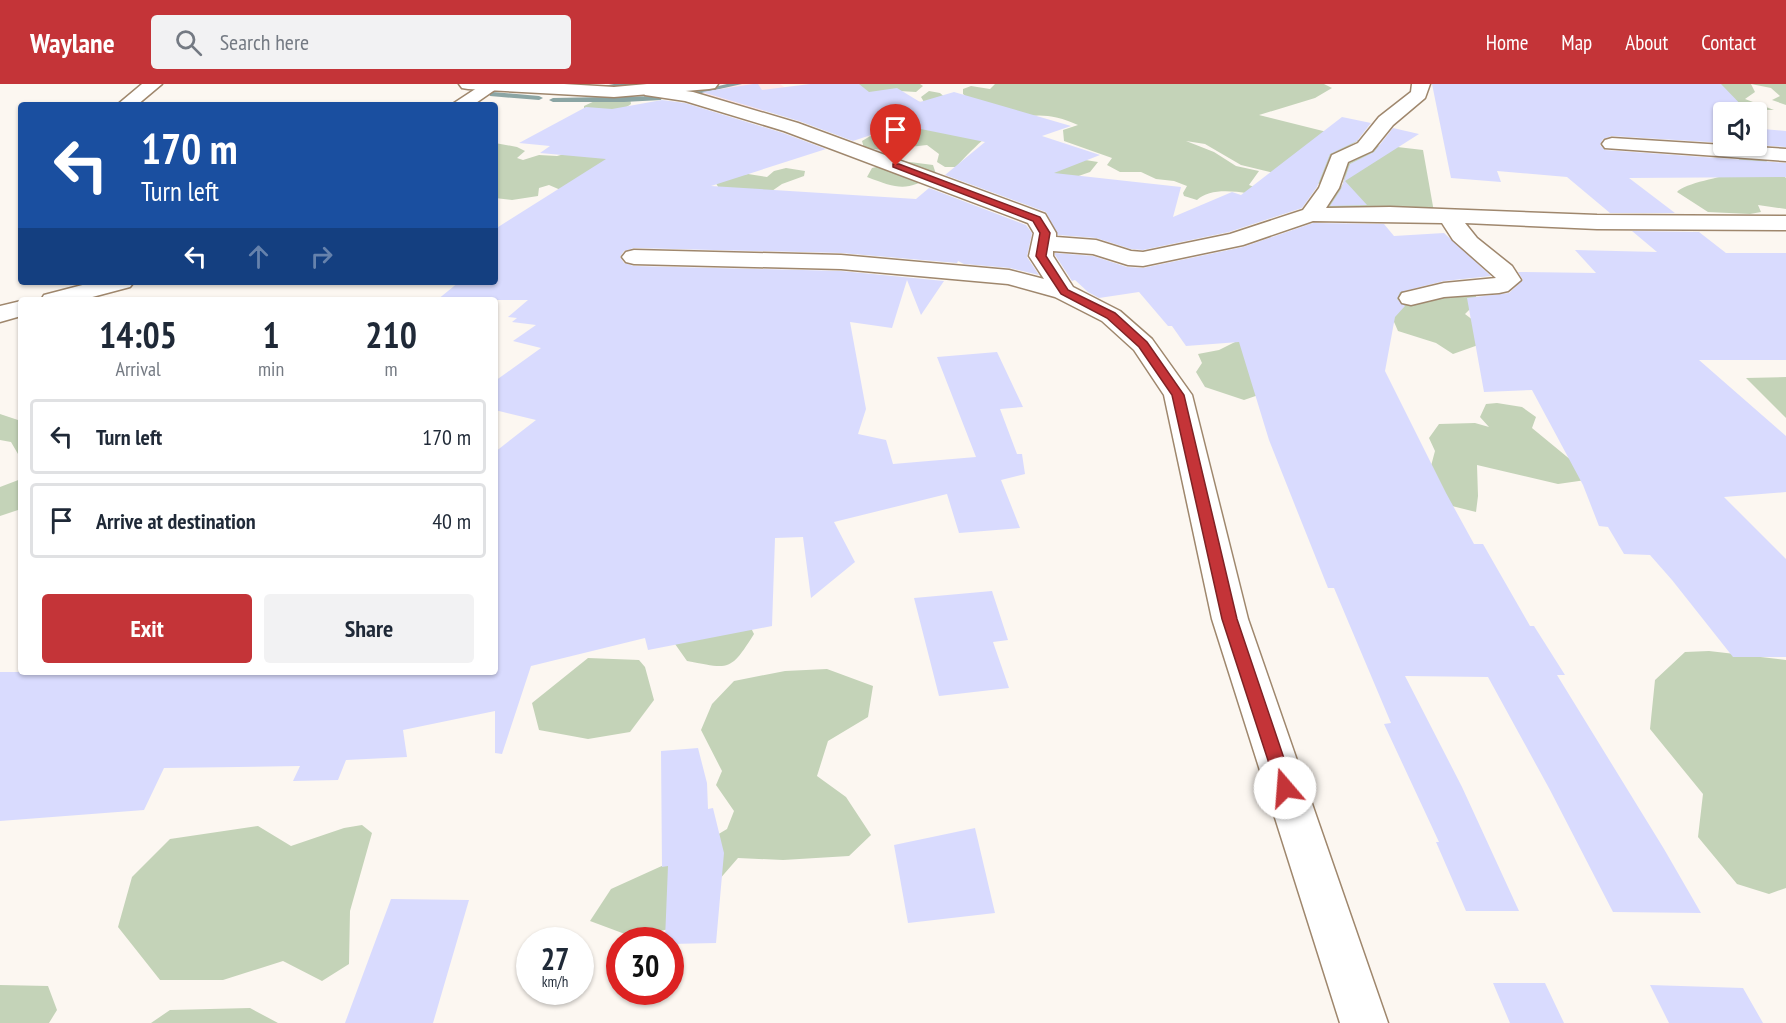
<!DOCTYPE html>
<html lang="en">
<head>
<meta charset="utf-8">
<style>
  body { margin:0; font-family:"PT Sans Narrow",sans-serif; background:#f2f2f3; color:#1f2937; height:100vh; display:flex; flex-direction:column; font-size:22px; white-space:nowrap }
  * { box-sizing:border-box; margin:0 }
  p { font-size:20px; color:#747a83 }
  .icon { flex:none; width:33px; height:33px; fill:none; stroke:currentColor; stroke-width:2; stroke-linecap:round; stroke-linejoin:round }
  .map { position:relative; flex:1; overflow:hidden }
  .panel { position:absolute; left:18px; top:213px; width:480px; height:378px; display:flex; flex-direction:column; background:#fff; border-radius:6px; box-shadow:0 2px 4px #0004 }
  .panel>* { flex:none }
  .top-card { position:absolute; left:18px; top:18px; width:480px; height:183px; border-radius:6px; box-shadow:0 2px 4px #0004; background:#1a4fa0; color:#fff; overflow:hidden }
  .fabs { position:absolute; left:1713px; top:18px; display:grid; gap:12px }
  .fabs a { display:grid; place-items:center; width:54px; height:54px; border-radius:6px; background:#fff; box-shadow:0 2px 4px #0004; font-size:30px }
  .speed { position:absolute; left:516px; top:843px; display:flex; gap:12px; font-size:30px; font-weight:700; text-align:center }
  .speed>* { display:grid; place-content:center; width:78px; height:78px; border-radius:50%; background:#fff; box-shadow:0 2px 4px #0004; line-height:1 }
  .speed small { font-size:15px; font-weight:400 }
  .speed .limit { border:9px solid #d22; background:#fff; color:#111 }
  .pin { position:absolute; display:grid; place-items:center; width:51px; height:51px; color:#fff; margin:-62px -26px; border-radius:50% 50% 50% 0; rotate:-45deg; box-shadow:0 0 6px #0007 }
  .pin .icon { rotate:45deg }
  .me { position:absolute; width:66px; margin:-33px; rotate:342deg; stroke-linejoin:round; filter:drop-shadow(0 0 4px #0008) }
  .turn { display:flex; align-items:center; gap:21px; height:126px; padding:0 24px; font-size:27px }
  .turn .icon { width:78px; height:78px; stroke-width:2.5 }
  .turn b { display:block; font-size:42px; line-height:51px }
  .lanes { display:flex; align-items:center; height:57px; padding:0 24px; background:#0003; justify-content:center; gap:30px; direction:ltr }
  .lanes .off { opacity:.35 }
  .eta { display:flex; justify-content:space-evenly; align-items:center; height:102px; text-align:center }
  .eta b { font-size:36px; font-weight:700; line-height:42px }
  .button { display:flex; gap:12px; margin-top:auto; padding:12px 24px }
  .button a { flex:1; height:69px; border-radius:6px; background:#c43438; color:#fff; font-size:24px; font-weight:700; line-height:69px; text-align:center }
  .button a+a { background:#f2f2f3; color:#1f2937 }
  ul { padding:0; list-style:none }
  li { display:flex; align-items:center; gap:18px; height:75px; margin:0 12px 9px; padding:0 12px; border:3px solid #e0e1e3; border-radius:6px }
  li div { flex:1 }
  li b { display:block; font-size:22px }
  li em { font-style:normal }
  header { display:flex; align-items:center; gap:36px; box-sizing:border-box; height:84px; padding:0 30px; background:#c43438; color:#fff }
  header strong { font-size:28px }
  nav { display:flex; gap:33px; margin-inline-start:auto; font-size:21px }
  .search { width:420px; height:54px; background:#f2f2f3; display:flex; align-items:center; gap:15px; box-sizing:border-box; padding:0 21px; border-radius:6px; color:#747a83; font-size:22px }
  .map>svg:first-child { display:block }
  .commercial { fill:#fee8e9 }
  .green { fill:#c4d3b8 }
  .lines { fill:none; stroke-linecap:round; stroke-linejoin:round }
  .stream { fill:#8ba5a4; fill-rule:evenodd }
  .building { fill:#d9dbfe }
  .street-casing { stroke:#9f876d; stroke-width:3 }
  .secondary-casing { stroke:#9f876d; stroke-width:3 }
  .street { fill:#fff; fill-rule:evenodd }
  .secondary { fill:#fff; fill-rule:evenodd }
  .route { fill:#c43438; stroke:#7f2224; stroke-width:1.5 }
</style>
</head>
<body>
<header>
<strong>Waylane</strong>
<div class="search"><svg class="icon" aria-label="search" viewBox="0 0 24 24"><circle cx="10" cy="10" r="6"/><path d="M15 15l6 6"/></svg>Search here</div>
<nav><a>Home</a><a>Map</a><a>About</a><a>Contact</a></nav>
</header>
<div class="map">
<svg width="1786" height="939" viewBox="0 0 1786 939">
  <rect width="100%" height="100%" fill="#fcf7f1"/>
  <path class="commercial" d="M728 0H780L802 16 760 28 691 11 692 7Z"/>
  <path class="green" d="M858 0H920L923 2 916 8 883 6 900 17 924 18 921 13 929 7 940 9 950 18 970 16 963 10V5L971 2 990 5 995 0H1324L1332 4 1315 14 1259 31 1359 56 1331 73 1324 101 1241 81 1205 60 1186 57 1214 68 1236 82 1259 87 1249 101 1300 121C1273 116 1218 96 1197 116L1184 112 1183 109 1187 102 1174 97 1156 95 1141 88H1120L1107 81 1112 74 1064 57 1063 46 1078 41C1023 16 992 44 956 83H945L937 78 939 70 927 61 883 66 864 64 862 57 872 51 851 43Z
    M1705 0H1786V21L1772 16 1780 12 1771 4 1751 0 1755 8 1745 15 1774 26C1743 26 1730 16 1705 0Z
    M624 13 630 14 631 20 622 26 584 29V22L599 15Z
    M495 59 517 63 525 67 517 74 523 76 539 71 557 72 590 63 621 73 563 107 549 101 539 104 538 112 512 116 495 114Z
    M1380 61 1423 66 1434 128 1324 127 1343 100 1347 80 1358 70Z
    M1745 74 1765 76 1786 94V125L1758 121 1761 128 1750 130 1708 128 1677 108C1685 99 1722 93 1736 89L1739 75Z
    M1079 75 1098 78 1090 88 1050 102 1010 80Z
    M902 77 933 81 936 90C906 108 899 105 867 93L872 84Z
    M786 84 805 87 804 92 782 100 769 109 720 106 714 96 748 90 767 93 774 87Z
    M1431 202H1448L1476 211V219L1465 230 1482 243 1481 260 1453 270 1436 259 1398 247 1391 231 1385 203 1412 209 1432 217 1428 206Z
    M1239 256 1270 307 1244 316 1205 303 1196 288 1202 279 1198 270 1219 266Z
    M1786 293V334L1746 294Z
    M1497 319 1522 323 1536 333 1532 344 1583 386 1586 396 1558 400 1477 381 1478 412 1476 428 1440 419 1431 382 1435 367 1429 354 1439 340 1475 339 1489 343 1480 333 1486 320Z
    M0 330 21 337V371L18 370 11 358 0 356Z
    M21 395V425L0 432V403Z
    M748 538 754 550C730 588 730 585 687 577L668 550Z
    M1709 567 1786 576V804L1769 810 1737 800 1698 753 1703 710 1650 645 1655 596 1685 568Z
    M588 574 639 576 645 583 654 616 630 648 588 655 539 646 532 619Z
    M827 585 873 602 868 633 828 657 817 692 846 713 871 751 849 772 783 776 738 774 678 843 633 853 590 837 611 805 675 776 727 745 734 727 716 701 722 687 701 646 712 620 734 597 785 587Z
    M362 741 372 749 350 827 349 880 322 897 283 877 223 896H160L118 843 132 793 170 755 258 742 291 762 344 744Z
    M0 901 48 902 57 926 49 939H0Z
    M250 924 278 939H151L170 926Z"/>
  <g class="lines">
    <path class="stream" d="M614 0H638L597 6 593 4Z
      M727 0H742L697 10 693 8Z
      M493 8 539 12 543 14 539 16 490 12 489 10Z
      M658 12 662 14 661 16 624 18H553L549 16 553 14Z"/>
  </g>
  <path class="building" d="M753 0H758L762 6 810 0H859L869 8 897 4 920 18 954 8 1071 42 1042 52 1100 71 1054 89 1181 103 1173 133 1232 108 1241 111 1342 33 1371 39 1357 57 1330 70 1317 103 1302 124 1229 148 1143 166 1131 165 1096 154 1058 151 1046 128 945 91 985 58 901 41 853 57 799 37 702 8Z
    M1432 0H1721L1748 28H1724V59L1612 52 1603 55 1600 61 1605 66 1786 79V93L1629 94 1675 129H1610L1567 93 1497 87 1501 98 1451 94Z
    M662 16 685 19 783 49 826 65 711 102 916 115 929 104 1026 141 1032 149 1027 173 1039 191 1010 184 964 180 958 177 957 179 841 169 634 164 624 167 620 173 624 179 634 182 841 187 944 197 921 231 907 196 892 244 850 238 866 325 858 350 886 356 893 380 976 373 937 273 997 268 1023 323 1000 325 1017 370H1022L1025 390 1001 396 1020 444 959 449 947 410 834 438 855 478 811 514 803 453 775 454 772 542 648 566 645 554 531 582 502 670 495 669V627L403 646 407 673 346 676 338 696 293 697 300 682 164 684 144 726 0 737V588H495V368L536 336 495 326V297L541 264 513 257 536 241 512 238 517 234 508 233 528 216H437L459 198H495V145L606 75 540 69 550 62 519 59 586 23 612 25Z
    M1756 38 1763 45 1786 47V63L1756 61Z
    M1393 44 1419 50 1345 97 1367 121 1330 122 1341 105 1350 80 1374 68Z
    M1313 139 1384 140 1394 152 1444 149 1491 192 1444 197 1400 208 1397 215 1405 222 1395 233 1385 287 1446 409 1474 460H1483L1530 542H1534L1565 591H1557L1664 765 1701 829 1613 828 1550 706 1488 593 1405 592 1462 703 1519 827H1466L1436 758H1439L1384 640 1391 639 1334 504H1328L1296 424 1269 356 1239 258 1186 262 1172 242H1168L1139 208 1099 214 1088 208 1075 196 1072 197 1055 171V169L1093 172 1127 183 1143 184 1243 163Z
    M1632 147 1699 148 1726 169H1786V276H1699L1786 352V408L1724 413 1786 475V573H1733L1672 496 1650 471 1624 470 1608 443 1599 442 1583 401 1532 306 1484 308 1467 214 1509 209 1523 196 1518 188 1596 189 1575 166 1657 168Z
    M992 507 1008 556 993 558 1009 604 939 612 914 514Z
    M698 664 707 699 708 725 713 724 724 769 716 859 670 860V856H665L668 782 662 783 661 667Z
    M975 744 995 829 908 839 894 761Z
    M391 815 469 816 433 939H345Z
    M1493 899H1545L1564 939H1510Z
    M1650 901 1743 904 1763 939H1669Z"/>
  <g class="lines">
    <g class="street-casing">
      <path id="street" d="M142 0H162L137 21H117Z
        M483 0H497L499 3 473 21H451Z
        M1412 0H1430L1425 14 1393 41 1372 67 1348 78 1339 104 1326 124 1390 123 1597 131 1786 132V146L1597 145 1465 139 1477 154 1512 182 1521 196 1508 207 1499 209 1444 213 1411 221 1402 219 1399 214 1402 209 1444 199 1496 194 1453 156 1442 139 1313 137 1243 161 1143 182 1128 181 1093 170 1053 167V172L1073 203 1120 227 1152 255 1192 311 1248 535 1388 939H1340L1212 535 1164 311 1134 266 1102 237 1055 213 1008 200 841 185 634 180 626 178 622 173 626 168 634 166 841 171 1009 186 1044 195 1029 172 1034 149 1028 139 784 47 685 17 645 11 642 7 645 3 651 2 693 8 798 39 1045 130 1056 149V153L1096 156 1131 167 1143 168 1230 150 1303 126 1319 104 1332 71 1358 59 1379 33 1411 8Z
        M1612 54 1786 65V77L1605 64 1602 60 1605 56Z
        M94 198H134L130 203 81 216H41L44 211Z
        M21 217V232L0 238V222Z"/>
    </g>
    <g class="secondary-casing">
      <path id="secondary" d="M459 0H564L614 3 647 0H718L715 4 709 5 614 13 468 5 462 4Z"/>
    </g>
    <use href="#street" class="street"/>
    <use href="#secondary" class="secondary"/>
  </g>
  <path class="route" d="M893 80H899L1040 133 1050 149 1046 172 1068 206 1115 229 1147 258 1184 311 1237 535 1294 704 1291 708 1285 710 1279 708 1277 704 1222 535 1172 311 1139 263 1107 234 1061 210 1036 172 1040 149 1033 137 893 83Z"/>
</svg>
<div class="fabs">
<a><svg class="icon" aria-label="sound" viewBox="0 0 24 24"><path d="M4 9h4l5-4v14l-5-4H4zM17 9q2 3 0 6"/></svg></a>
</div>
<div class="speed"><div>27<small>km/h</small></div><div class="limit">30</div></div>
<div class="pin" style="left:896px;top:82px;background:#d93025"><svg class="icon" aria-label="arrive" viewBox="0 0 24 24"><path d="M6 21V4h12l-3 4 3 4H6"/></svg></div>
<svg class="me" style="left:1285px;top:704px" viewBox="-20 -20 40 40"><circle r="19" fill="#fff"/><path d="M0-13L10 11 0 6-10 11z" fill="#c43438"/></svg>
<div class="top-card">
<div class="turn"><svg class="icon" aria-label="left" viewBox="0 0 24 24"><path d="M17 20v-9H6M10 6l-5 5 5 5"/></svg><div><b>170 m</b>Turn left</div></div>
<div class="lanes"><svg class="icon" aria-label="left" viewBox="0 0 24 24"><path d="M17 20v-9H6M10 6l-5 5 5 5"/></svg><svg class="icon off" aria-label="ahead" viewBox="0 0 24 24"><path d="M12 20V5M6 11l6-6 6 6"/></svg><svg class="icon off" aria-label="right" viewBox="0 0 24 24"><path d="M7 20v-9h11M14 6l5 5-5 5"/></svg></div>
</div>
<section class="panel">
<div class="eta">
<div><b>14:05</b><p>Arrival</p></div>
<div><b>1</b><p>min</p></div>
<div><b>210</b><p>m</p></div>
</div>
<ul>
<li><svg class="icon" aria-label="left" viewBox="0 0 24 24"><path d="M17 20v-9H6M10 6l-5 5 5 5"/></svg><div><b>Turn left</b></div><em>170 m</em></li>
<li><svg class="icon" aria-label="arrive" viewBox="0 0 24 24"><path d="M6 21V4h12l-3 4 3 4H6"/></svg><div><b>Arrive at destination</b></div><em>40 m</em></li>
</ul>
<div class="button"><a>Exit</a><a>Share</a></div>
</section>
</div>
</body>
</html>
